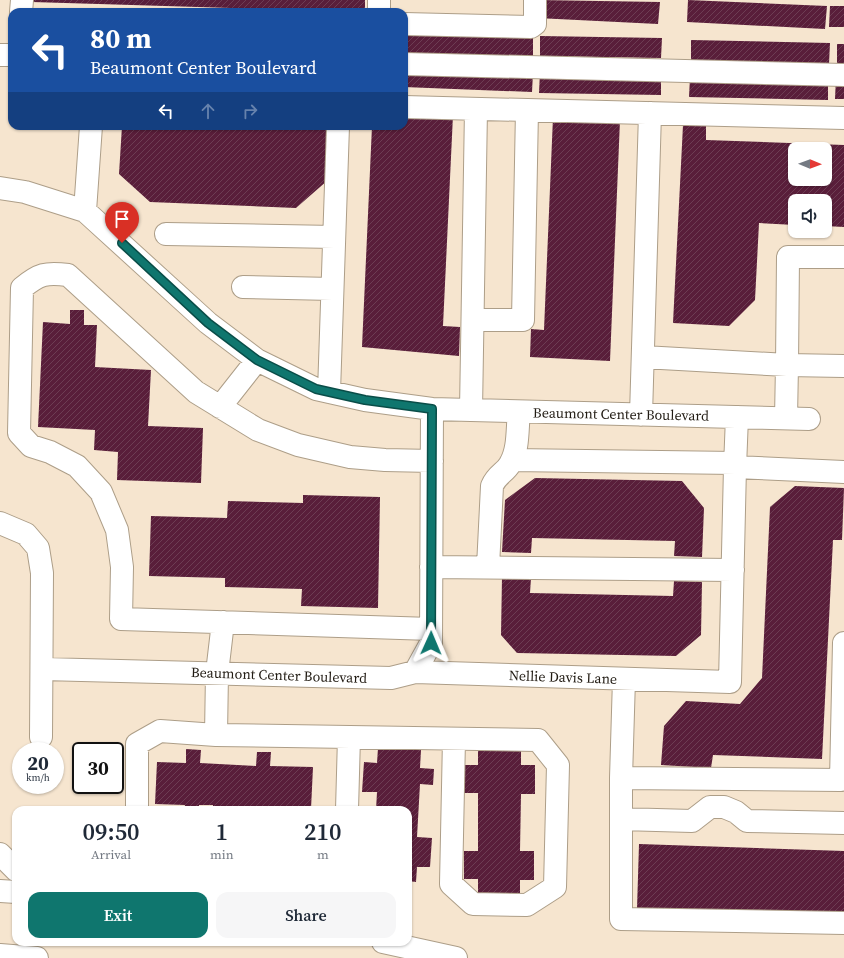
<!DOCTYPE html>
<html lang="en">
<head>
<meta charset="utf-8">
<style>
  body { margin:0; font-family:"Source Serif 4",serif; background:#f6f6f7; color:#1f2937; height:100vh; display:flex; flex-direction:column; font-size:15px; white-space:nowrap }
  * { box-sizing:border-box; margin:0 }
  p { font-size:13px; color:#747a83 }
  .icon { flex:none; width:22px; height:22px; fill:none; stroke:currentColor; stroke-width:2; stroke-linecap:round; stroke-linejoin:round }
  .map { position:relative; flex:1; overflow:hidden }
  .sheet { position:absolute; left:12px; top:806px; width:400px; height:140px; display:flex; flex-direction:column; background:#fff; border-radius:12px; box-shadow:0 1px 3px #0004 }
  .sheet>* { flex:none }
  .guide { position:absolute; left:8px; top:8px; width:400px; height:122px; border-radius:12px; box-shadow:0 1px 3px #0004; background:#1a4fa0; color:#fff; overflow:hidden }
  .needle { width:26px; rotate:91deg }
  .buttons { position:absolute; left:788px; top:142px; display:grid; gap:8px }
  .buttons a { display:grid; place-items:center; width:44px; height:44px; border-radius:8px; background:#fff; box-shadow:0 1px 3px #0004; font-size:20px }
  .speed { position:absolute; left:12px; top:742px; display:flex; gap:8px; font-size:20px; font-weight:700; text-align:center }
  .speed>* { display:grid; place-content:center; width:52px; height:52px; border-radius:50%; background:#fff; box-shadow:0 1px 3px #0004; line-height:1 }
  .speed small { font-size:10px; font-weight:400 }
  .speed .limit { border:2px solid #111; border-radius:6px; background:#fff; color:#111 }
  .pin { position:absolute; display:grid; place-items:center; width:34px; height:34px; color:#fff; margin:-41px -17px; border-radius:50% 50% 50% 0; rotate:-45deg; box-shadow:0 0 4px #0007 }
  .pin .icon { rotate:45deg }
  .me { position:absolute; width:44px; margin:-22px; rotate:1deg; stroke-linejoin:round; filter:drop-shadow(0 0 3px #0008) }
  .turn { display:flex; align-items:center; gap:14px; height:84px; padding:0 16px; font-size:18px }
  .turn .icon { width:52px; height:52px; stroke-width:2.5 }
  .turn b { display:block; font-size:28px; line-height:34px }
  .lanes { display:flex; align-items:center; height:38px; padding:0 16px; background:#0003; justify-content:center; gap:20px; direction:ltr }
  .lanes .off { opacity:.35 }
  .eta { display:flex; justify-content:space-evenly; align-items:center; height:68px; text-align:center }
  .eta b { font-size:24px; font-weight:600; line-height:28px }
  .action { display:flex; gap:8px; margin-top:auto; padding:8px 16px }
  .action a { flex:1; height:46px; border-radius:12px; background:#0f766e; color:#fff; font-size:16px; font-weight:600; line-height:46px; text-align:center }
  .action a+a { background:#f6f6f7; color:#1f2937 }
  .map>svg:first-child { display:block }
  .building { fill:url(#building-hatch); fill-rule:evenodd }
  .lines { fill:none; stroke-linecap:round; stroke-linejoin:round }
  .minor-casing { stroke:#ad9e88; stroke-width:24 }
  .highway-casing { stroke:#ad9e88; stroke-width:24 }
  .minor { stroke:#fff; stroke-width:22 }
  .highway { stroke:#fff; stroke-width:22 }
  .route-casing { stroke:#0a4d48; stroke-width:10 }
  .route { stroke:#0f766e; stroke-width:7 }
  .labels { text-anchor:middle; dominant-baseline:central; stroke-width:4; stroke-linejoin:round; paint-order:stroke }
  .street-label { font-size:14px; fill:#211b13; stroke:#fff }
</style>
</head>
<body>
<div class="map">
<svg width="844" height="958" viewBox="0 0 844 958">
  <defs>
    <pattern id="building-hatch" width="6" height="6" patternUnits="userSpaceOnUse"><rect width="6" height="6" fill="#591e3a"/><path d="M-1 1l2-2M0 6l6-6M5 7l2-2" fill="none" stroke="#6d3d53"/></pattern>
  </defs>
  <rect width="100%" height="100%" fill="#f6e5cf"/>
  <path class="building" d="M32 0H365V12L32 2Z
    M538 0 660 2 658 24 537 18Z
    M688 0 827 6 825 29 687 22Z
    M830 6H844V27H829Z
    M404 32 533 35V56L404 53Z
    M540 36 662 38 661 58 540 56Z
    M691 40 830 43 829 64 691 60Z
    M837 44H844V65H837Z
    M404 68 533 73 532 92 404 87Z
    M540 72 661 75V95L539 93Z
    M690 77 828 80V100L689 97Z
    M836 77 844 78V99H835Z
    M404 113 453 115 443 326 460 327 459 356 362 347 372 126H404Z
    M553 117 620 120 610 361 530 357 531 329 544 330Z
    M683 125 706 126V140L844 145V227L825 226V201H795V225L759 223 755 300 729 326 673 323ZM795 149H825V179H795Z
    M122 126H208L288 129V126H330L328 180 296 208 150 202 119 174Z
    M70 310H84V325H97L95 367 151 370 148 426 203 428 201 483 117 480 118 452 94 450 95 430 38 427 43 322 70 324Z
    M535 478 682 481 704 508 702 557 674 556 675 541 532 538 531 553 502 552 505 500Z
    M795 486 844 488 842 540H833L822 759 713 755 711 768 661 765 664 726 686 701 740 704 762 678 770 507Z
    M303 495 380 497 378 608 301 606 302 589 225 587V578L149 576 151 516 227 518 228 501 303 503Z
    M502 577 531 578 530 593 673 596 674 581 702 582 701 635 676 656 517 653 501 635Z
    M378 748 421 750 420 768 434 769 433 785 420 784 417 837 432 838 430 867H417L416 882 408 881V810H376L377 792H362L364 762 377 763Z
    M186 749 201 750 200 763 256 766 257 752H271L270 766 313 767 311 809 269 807V810H255V807L241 806V810H213V805H199V810H184L185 805 155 804 157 762 186 763Z
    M478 750 521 751V765H535V794H521L520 851H534V880H520V894H478V879H464V851H478V793H464V765H478Z
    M639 844 844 851V916L637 909Z"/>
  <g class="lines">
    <g class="minor-casing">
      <path id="minor" d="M379 0V12
        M21 12 22 0
        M404 24 531 27 535 24V0
        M0 55H12
        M404 64 844 75
        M404 107 844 118
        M0 188 25 192 85 211 208 323 257 360 316 389 365 400 432 409 809 419
        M85 211 91 126
        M166 234 334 237
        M243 287 332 289
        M473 320H523L527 110
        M643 357 787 365 788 257H844
        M329 392 338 126
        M220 407 257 360
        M471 410 476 109
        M641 415 650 113
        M737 417 735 467 844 472
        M786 418 787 365 844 366
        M512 460 735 463
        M0 523 26 534 38 548 42 573 41 737
        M431 567 733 570
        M488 567 492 486C497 474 505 473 510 464 519 449 517 429 519 412
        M223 622 217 673 216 735 538 740 558 765 555 887 527 905 473 904 451 884 454 739
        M431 629 121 619 122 567 117 530 101 492 77 466 50 452 31 446 19 433 22 288C39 274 46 272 68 275L196 392 258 430 298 445 350 457 385 460 432 461
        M43 669 391 678 415 672 431 643 432 409
        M415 672 730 682 735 467
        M624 679 621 778 841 780 844 643
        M621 778V919L844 923
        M137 810V744L160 731 216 735
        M347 810 349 737
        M621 819 692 821 710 807H724L736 812 747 821 844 823"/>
    </g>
    <g class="highway-casing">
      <path id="highway" d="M0 854 16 870
        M0 891 16 892
        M383 942 456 958
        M0 955 37 958"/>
    </g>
    <use href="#minor" class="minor"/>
    <use href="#highway" class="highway"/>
  </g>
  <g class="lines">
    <g class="route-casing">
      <path id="route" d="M122 243 208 323 257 360 316 389 365 400 432 409 431 643"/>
    </g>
    <use href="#route" class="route"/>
  </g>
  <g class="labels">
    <g class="street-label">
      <text transform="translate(621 414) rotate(1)">Beaumont Center Boulevard</text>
      <text transform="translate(279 675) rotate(2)">Beaumont Center Boulevard</text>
      <text transform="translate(563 677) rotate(2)">Nellie Davis Lane</text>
    </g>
  </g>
</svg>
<div class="buttons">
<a><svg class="needle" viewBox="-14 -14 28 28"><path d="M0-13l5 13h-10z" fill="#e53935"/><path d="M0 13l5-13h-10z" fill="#747a83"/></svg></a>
<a><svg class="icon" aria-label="sound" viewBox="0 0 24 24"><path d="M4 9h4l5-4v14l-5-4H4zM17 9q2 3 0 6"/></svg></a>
</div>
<div class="speed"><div>20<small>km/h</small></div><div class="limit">30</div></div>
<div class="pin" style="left:122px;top:243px;background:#d93025"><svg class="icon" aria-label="arrive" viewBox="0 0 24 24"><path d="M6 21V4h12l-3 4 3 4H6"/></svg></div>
<svg class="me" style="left:431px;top:643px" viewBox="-20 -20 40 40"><path d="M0-17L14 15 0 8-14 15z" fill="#0f766e" stroke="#fff" stroke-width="4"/></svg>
<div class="guide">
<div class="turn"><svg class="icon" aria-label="left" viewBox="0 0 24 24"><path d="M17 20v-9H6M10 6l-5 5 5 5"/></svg><div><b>80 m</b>Beaumont Center Boulevard</div></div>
<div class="lanes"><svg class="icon" aria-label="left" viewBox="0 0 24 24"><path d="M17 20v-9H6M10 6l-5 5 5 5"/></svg><svg class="icon off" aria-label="ahead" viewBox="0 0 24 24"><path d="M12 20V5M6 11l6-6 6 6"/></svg><svg class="icon off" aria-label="right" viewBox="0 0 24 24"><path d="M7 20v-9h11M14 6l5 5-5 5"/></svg></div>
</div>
<section class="sheet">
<div class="eta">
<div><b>09:50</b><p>Arrival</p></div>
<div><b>1</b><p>min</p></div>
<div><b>210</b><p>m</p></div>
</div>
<div class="action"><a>Exit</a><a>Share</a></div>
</section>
</div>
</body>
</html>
